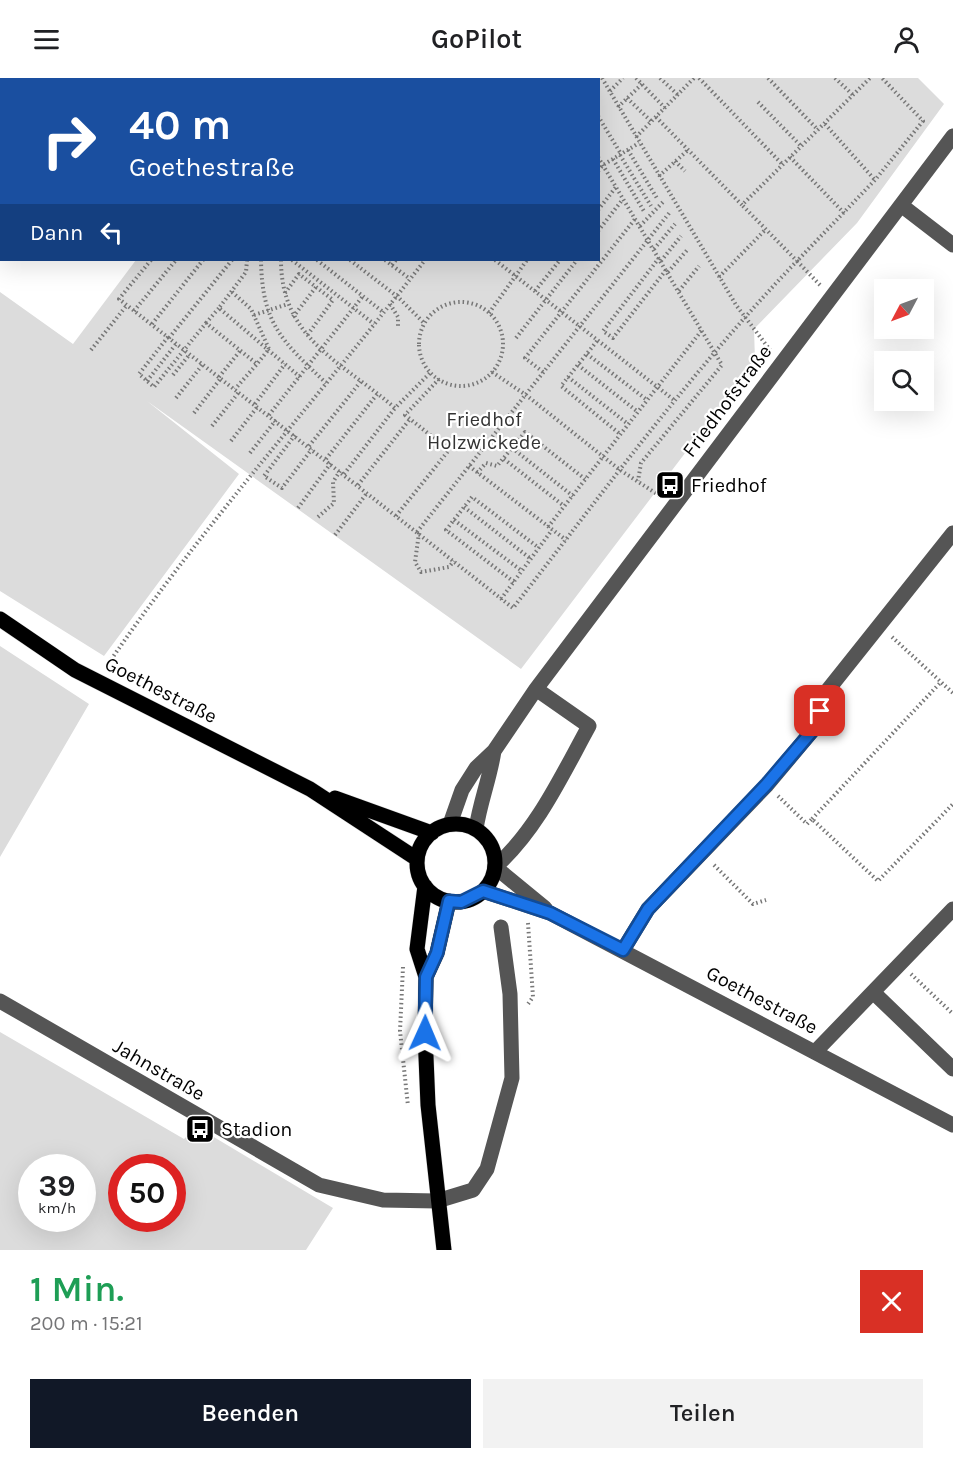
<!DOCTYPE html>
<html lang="de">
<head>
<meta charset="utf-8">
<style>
  body { margin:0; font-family:Karla,sans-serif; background:#f2f2f2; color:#202124; height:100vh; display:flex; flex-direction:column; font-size:22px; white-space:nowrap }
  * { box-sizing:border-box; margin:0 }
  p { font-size:20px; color:#757577 }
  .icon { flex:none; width:33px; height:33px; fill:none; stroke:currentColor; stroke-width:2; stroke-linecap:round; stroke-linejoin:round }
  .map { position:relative; height:1172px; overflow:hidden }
  .side { display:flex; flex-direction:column; background:#fff; flex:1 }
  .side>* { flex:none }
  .guide { position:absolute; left:0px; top:0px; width:600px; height:183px; box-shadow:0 6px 24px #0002; background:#1a4fa0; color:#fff; overflow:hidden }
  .needle { width:39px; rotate:229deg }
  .tools { position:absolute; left:874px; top:201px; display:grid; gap:12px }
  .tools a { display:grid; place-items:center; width:60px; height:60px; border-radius:0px; background:#fff; box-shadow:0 6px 24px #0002; font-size:30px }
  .speed { position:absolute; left:18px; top:1076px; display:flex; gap:12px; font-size:30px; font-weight:700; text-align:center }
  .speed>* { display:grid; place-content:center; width:78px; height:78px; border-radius:50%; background:#fff; box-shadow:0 6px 24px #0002; line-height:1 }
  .speed small { font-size:15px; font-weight:400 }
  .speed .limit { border:9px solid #d22; background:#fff; color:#111 }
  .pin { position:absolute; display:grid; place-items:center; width:51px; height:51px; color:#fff; margin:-26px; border-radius:12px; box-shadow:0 3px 9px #0006 }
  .me { position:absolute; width:66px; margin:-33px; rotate:1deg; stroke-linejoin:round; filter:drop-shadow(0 0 4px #0008) }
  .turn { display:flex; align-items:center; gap:21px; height:126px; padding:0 30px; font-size:27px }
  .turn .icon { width:78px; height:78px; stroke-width:2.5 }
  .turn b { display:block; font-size:42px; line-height:51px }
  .then { display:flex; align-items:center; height:57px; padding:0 30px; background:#0003; gap:12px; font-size:22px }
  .round { display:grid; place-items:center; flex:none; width:63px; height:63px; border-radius:0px; background:#f2f2f2 }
  .head { display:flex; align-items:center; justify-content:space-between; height:102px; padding:0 30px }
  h1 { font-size:36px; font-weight:600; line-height:45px; color:#1e9e55 }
  .cta { display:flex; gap:12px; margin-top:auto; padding:12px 30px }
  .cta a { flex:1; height:69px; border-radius:0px; background:#111827; color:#fff; font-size:24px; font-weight:600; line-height:69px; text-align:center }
  .cta a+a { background:#f2f2f2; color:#202124 }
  header { display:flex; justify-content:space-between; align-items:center; height:78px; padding:0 30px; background:#fff; font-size:27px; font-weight:600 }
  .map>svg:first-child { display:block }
  .green { fill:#dcdcdc; fill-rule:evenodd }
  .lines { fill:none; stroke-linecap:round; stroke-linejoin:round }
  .major-casing { stroke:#dbdbdb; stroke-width:16 }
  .path { stroke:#777; stroke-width:4; stroke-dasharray:1.5 3; stroke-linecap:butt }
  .minor { stroke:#555; stroke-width:15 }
  .major { stroke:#000; stroke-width:15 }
  .route-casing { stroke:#114b97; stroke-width:15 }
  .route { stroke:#1a73e8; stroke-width:10 }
  .labels { text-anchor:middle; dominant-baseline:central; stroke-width:4.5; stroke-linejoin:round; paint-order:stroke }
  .street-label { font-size:20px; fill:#000; stroke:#fff }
  .park-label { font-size:20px; fill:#333; stroke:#fff }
  .poi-label { font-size:20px; fill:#000; stroke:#fff; text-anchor:start }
</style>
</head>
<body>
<header><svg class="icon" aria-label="menu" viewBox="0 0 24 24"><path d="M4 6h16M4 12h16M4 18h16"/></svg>GoPilot<svg class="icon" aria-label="person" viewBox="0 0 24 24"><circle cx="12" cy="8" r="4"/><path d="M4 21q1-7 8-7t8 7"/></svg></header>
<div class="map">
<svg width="953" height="1172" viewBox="0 0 953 1172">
  <rect width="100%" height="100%" fill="#fff"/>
  <path class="green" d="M270 0H918L944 26 857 145 754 251 755 283 521 591 147 323 239 396 104 578 0 513V214L73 266 136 182H598V2Z
    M0 568 89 626 0 779Z
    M0 954 184 1061 197 1049 333 1130 306 1172H0ZM32 1089H82V1140H32ZM122 1089H172V1140H122Z"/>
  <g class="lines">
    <g class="major-casing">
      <path id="major" d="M0 541 75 592 310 711 417 781
        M335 720 432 755
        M417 785a39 39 0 1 1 78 0a39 39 0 1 1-78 0Z
        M425 808 417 871 426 899 425 955 428 1027 444 1172
        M426 899 437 875 449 823"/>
    </g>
    <path class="path" d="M290 0 291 2
      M551 0 552 2
      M576 0 577 2
      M602 0 736 227 770 272
      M636 0 665 30
      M660 0 678 17
      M699 0 783 87
      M768 0 818 52
      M835 0 853 17
      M307 2 309 0
      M334 2 336 0
      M361 2 362 0
      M395 2 396 0
      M429 2 430 0
      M455 2 456 0
      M482 2 483 0
      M511 2 512 0
      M538 2 539 0
      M566 2 568 0
      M610 13 623 0
      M627 20 652 44
      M758 24 801 68
      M618 29 642 6
      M598 38 621 76
      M656 39 742 127 870 0
      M825 46 875 102
      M636 59 694 0
      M628 72 658 122
      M620 77 651 128
      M598 79 722 287 641 385 638 403
      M790 79 845 136
      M613 81 645 135
      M675 83 685 93
      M598 93 603 87 639 65
      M659 98 688 72
      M598 132 616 109
      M640 148 663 124
      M598 153 623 121
      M654 171 675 146
      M659 180 603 253 613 260 666 192
      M151 182 119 221 513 530C605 412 693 291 797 183L742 127
      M247 182 246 194 219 230 300 299
      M261 182C262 246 282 263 326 305
      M281 182C281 261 342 284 395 330L431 294
      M292 182 374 246
      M317 182 383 234
      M350 182 398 219 424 245
      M385 182 410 201
      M495 182 674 322
      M661 183 681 158
      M392 187 396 182
      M668 194 688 171
      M719 199 766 151
      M820 207 797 183 875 102 923 43 882 0
      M535 213 560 182
      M679 213 699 188
      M232 214 251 231 269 271 257 286
      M285 215 299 196 333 222 306 259
      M419 266a42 42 0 1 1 84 0a42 42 0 1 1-84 0Z
      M390 226 398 239V249
      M134 233 176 182
      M489 235 527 182
      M254 237 288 226
      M293 239 316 209
      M206 245 219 230
      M152 246 203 182
      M168 259 139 296 154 309 206 245 257 286 235 311
      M169 260 232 182
      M516 260 577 182
      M597 263 561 308 620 356
      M91 272 127 227
      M587 276 647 322
      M578 287 638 334
      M492 294 526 317 620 392 660 418
      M543 294 525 280 635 141
      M173 297 190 276
      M219 299 240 273
      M568 299 628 346
      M147 303 176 266
      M176 320 203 286
      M255 326 285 286
      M194 335 221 300
      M269 337 363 218
      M212 348 239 314
      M295 357 264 398 282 410 312 371
      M231 363 258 328
      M309 368 362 302
      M512 370 573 418
      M250 375 276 342
      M326 381 378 315
      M504 381 564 428
      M469 388 566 462
      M477 395 486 385 497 388 525 354 585 401
      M344 396 395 330
      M358 407 410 341
      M464 429 531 481
      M298 430 331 385
      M396 438 449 372 405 337 439 301
      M318 439 334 425 333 404 340 393
      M454 442 522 493
      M548 449 702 252
      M417 454 670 134
      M419 455 415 484 421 494 449 489 454 483
      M335 457 367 415
      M514 504 446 452 472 419 539 470
      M501 521 552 452
      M892 559 953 615
      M106 589C203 447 320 318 425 182
      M778 718 807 746 812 741 878 803 953 726
      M812 741 941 604
      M714 787 753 826 766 822
      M528 845 533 919 528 926
      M403 889 400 953 408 1028
      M911 896 953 936"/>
    <path class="minor" d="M0 4 2 2
      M901 127 953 167
      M536 611 589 648C562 697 537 752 495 789L545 830
      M450 746 462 712 476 690 494 673 536 611 953 58
      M476 751C480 724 490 700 494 673
      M483 813 550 835 953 1047
      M623 872 648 831 767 707 813 652 827 613 953 455
      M873 914 953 991
      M0 923 319 1107 383 1122 437 1123 473 1112 487 1091 512 1000 510 916 501 849
      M815 974 953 831"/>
    <use href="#major" class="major"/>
  </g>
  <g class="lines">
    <g class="route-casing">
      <path id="route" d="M425 955 426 899 437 875 449 823 461 824 483 813 550 835 623 872 648 831 766 707 813 652 820 633"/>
    </g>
    <use href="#route" class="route"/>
  </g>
  <defs>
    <g id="bus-square" transform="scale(1.5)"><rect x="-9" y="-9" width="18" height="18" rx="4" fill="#000" stroke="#fff"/><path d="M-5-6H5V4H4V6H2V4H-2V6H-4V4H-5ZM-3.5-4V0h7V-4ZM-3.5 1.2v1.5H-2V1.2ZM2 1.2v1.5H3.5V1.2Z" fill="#fff"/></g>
  </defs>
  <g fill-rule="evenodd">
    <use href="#bus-square" x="670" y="407"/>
    <use href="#bus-square" x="200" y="1051"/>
  </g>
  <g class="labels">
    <g class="street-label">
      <text transform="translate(727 323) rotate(-53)">Friedhofstraße</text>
      <text transform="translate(161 612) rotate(27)">Goethestraße</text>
      <text transform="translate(762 922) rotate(28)">Goethestraße</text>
      <text transform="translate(159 992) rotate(30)">Jahnstraße</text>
    </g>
    <g class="park-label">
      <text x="484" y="341">Friedhof<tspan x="484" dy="23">Holzwickede</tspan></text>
    </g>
    <g class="poi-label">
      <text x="691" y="407">Friedhof</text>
      <text x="221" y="1051">Stadion</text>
    </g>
  </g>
</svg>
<div class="tools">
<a><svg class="needle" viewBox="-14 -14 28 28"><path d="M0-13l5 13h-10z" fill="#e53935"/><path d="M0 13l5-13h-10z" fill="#757577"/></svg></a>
<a><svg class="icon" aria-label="search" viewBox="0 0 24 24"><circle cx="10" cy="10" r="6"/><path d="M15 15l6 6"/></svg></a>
</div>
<div class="speed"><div>39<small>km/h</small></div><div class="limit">50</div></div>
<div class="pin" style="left:820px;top:633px;background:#d93025"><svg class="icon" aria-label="arrive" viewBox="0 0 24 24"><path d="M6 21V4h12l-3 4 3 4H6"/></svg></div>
<svg class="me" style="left:425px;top:955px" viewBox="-20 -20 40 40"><path d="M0-17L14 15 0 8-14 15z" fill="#1a73e8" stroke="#fff" stroke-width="4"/></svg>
<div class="guide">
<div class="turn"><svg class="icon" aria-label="right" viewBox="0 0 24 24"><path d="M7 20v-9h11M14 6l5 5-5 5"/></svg><div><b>40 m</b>Goethestraße</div></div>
<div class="then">Dann<svg class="icon" aria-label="left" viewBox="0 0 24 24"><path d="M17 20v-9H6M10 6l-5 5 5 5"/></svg></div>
</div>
</div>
<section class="side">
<div class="head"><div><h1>1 Min.</h1><p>200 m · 15:21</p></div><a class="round" style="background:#d93025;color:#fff"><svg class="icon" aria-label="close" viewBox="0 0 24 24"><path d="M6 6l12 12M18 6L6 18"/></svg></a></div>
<div class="cta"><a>Beenden</a><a>Teilen</a></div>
</section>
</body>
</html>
